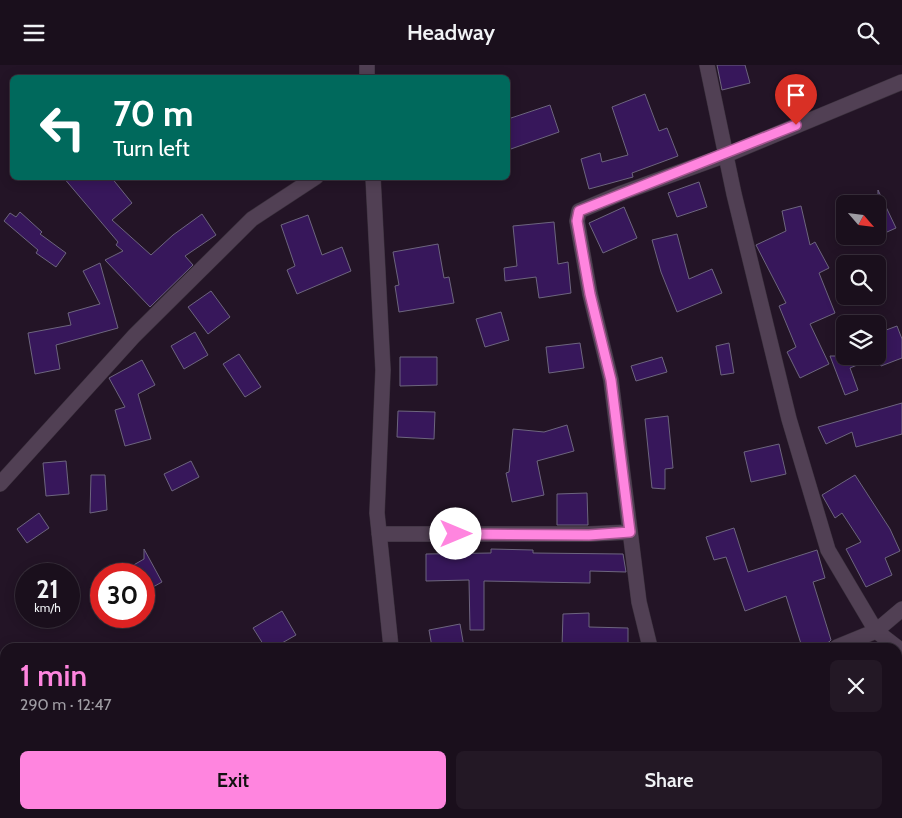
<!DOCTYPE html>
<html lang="en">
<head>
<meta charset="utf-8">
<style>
  body { margin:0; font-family:Cabin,sans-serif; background:#231825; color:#f1f3f6; height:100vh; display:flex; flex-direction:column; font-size:19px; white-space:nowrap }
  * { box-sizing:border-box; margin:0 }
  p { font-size:16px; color:#9f9ca3 }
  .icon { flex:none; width:28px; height:28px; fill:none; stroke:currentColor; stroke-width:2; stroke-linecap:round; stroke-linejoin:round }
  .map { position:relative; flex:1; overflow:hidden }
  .panel { position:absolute; left:0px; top:578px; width:902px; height:176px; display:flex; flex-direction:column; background:#1a0f1c; border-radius:15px 15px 0 0; box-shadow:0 2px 12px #0003,0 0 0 1px #382f3b }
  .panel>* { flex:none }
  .banner { position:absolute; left:10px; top:10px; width:500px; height:105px; border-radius:8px; box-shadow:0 2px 12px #0003,0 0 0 1px #382f3b; background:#00695c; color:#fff; overflow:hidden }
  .needle { width:32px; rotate:118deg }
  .tools { position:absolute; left:836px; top:130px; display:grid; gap:10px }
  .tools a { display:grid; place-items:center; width:50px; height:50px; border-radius:8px; background:#1a0f1c; box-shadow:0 2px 12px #0003,0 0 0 1px #382f3b; font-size:25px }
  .speed { position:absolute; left:15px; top:498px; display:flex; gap:10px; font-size:25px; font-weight:700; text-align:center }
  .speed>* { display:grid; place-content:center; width:65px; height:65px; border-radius:50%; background:#1a0f1c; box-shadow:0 2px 12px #0003,0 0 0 1px #382f3b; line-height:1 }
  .speed small { font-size:12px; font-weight:400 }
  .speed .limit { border:8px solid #d22; background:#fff; color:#111 }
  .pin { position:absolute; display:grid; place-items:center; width:42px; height:42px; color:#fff; margin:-51px -21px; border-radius:50% 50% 50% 0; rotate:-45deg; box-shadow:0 0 5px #0007 }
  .pin .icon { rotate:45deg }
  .me { position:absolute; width:55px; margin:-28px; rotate:90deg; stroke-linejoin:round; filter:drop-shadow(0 0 4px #0008) }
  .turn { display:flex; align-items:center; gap:18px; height:105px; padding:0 20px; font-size:22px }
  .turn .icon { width:65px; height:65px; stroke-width:2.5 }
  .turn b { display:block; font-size:35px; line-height:42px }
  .round { display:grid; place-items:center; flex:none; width:52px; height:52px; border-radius:8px; background:#231825 }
  .overview { display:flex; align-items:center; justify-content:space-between; height:85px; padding:0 20px }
  h1 { font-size:30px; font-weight:600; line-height:38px; color:#ff85df }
  .action { display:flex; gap:10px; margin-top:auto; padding:10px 20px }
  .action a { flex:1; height:58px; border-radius:8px; background:#ff85df; color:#111; font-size:20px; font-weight:600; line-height:58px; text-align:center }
  .action a+a { background:#231825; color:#f1f3f6 }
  header { display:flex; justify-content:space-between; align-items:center; height:65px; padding:0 20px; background:#1a0f1c; font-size:22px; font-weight:600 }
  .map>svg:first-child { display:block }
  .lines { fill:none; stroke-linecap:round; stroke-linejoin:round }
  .stream { stroke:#010b11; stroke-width:5 }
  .building { fill:#37175b; stroke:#6d657e }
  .minor-casing { stroke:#3a303c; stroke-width:16 }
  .minor { stroke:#514054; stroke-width:15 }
  .route-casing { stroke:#a65691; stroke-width:12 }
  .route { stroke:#ff85df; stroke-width:9 }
</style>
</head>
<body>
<header><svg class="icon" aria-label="menu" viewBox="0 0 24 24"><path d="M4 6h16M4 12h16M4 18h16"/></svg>Headway<svg class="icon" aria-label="search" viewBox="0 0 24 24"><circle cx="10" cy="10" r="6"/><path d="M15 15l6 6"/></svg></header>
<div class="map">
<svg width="902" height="753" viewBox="0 0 902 753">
  <rect width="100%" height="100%" fill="#231426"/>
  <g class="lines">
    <path class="stream" d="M0 649 5 661
      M41 749 43 753"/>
  </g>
  <path class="building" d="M717 0H745L750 18 722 25Z
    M645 29 659 66 667 63 678 91 632 108 633 112 589 124 581 94 600 88 602 97 628 90 612 42Z
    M550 40 559 67 508 85V54Z
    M63 112H111L132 138 112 155 151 190 173 170 202 149 216 170 185 191 193 200 150 242 105 195 123 186 116 180 118 177Z
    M699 117 707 142 677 152 668 128Z
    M878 125 896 163 878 171Z
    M801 141 810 180 815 177 829 203 819 208 835 248 810 259 829 299 800 313 787 287 796 282 779 241 786 238 756 180 786 166 782 146Z
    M624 142 637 173 603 188 589 158Z
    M20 147 42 167 40 169 66 188 56 202 36 188 38 185 4 156 10 148 16 152Z
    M308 150 322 190 342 182 351 206 297 229 287 205 295 201 281 160Z
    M554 157 558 199 568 197 571 228 539 233 536 212 505 216 504 203 517 201 513 161Z
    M677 169 689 214 712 204 722 228 677 247 661 207 652 175Z
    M438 179 444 213 449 212 454 238 399 247 395 221 399 220 393 187Z
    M100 198 118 263 56 280 60 304 35 309 28 268 71 260 68 248 100 239 83 206Z
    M211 226 230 252 208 269 188 242Z
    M501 247 509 275 485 282 476 254Z
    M897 261 902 274V293L881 301 878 292V268Z
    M195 267 208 290 184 304 171 281Z
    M580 278 584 303 549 308 546 282Z
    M729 278 734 308 721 310 716 281Z
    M239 289 261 322 245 332 223 299Z
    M830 291H876V292L850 303 858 325 845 330Z
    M400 292H437V320L400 321Z
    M662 292 667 307 636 316 631 301Z
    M142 295 155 320 138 329 151 374 125 381 115 345 125 342 109 313Z
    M902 338V369L856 382 852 367 826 379 818 362Z
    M398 346 435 347 434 374 397 372Z
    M668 351 673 403 665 404V424L652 423 645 354Z
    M567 360 574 386 537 396 544 430 512 437 506 408 509 407 513 364 544 367Z
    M779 379 786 409 751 417 744 387Z
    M66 396 69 429 46 431 43 398Z
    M191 396 199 412 172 426 164 409Z
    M91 410H105L107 445 90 448Z
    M855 410 890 464 900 486 885 493 892 510 866 522 846 484 861 477 842 448 835 453 822 430Z
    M587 428 588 460H557V429Z
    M39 448 49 463 27 478 17 464Z
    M734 463 748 507 817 485 825 513 813 517 831 575 829 577 813 582H802L786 531 745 546 726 492 714 495 706 472Z
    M144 484 162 517 144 527V509H118L144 494Z
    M491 484 533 485V488L623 489 626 507 590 506V518L484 516V565H470L469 515 426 516V489L491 488Z
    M282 546 296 570 275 582H265L253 563Z
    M589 548V562L628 563V582H562L563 549Z
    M460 559 464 582H432L429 565Z"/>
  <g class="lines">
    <g class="minor-casing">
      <path id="minor" d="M367 0V12
        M707 0 734 129 789 354 828 485 876 566 837 582
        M373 112 383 305 377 448 391 582
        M0 419 134 271 252 154 316 112
        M379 469H589L630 467
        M902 544 876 566 902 586
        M650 582 639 537 611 315 590 229 577 156 579 146 622 128 726 90 902 17
        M468 749 470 753"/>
    </g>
    <use href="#minor" class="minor"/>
  </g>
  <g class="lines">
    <g class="route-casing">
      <path id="route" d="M456 469 589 470 630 467 611 315 590 229 577 156 579 146 796 60"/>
    </g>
    <use href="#route" class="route"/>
  </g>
</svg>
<div class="tools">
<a><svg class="needle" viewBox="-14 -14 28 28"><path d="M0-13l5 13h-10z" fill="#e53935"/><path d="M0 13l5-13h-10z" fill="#9f9ca3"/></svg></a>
<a><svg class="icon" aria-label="search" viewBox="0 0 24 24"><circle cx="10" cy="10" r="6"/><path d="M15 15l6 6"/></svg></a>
<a><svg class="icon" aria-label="layers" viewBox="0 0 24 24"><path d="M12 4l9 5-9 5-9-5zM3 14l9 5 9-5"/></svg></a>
</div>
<div class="speed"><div>21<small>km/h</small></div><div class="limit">30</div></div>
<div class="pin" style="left:796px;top:60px;background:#d93025"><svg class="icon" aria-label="arrive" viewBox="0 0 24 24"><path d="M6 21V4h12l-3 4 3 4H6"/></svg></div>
<svg class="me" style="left:456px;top:469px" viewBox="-20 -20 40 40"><circle r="19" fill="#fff"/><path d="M0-13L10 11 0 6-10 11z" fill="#ff85df"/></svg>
<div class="banner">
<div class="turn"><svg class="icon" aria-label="left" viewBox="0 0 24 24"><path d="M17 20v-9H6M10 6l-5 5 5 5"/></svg><div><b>70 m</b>Turn left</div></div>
</div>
<section class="panel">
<div class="overview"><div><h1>1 min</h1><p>290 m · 12:47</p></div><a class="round"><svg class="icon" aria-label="close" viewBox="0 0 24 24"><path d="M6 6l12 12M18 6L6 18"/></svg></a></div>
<div class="action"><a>Exit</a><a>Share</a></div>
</section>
</div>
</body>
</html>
